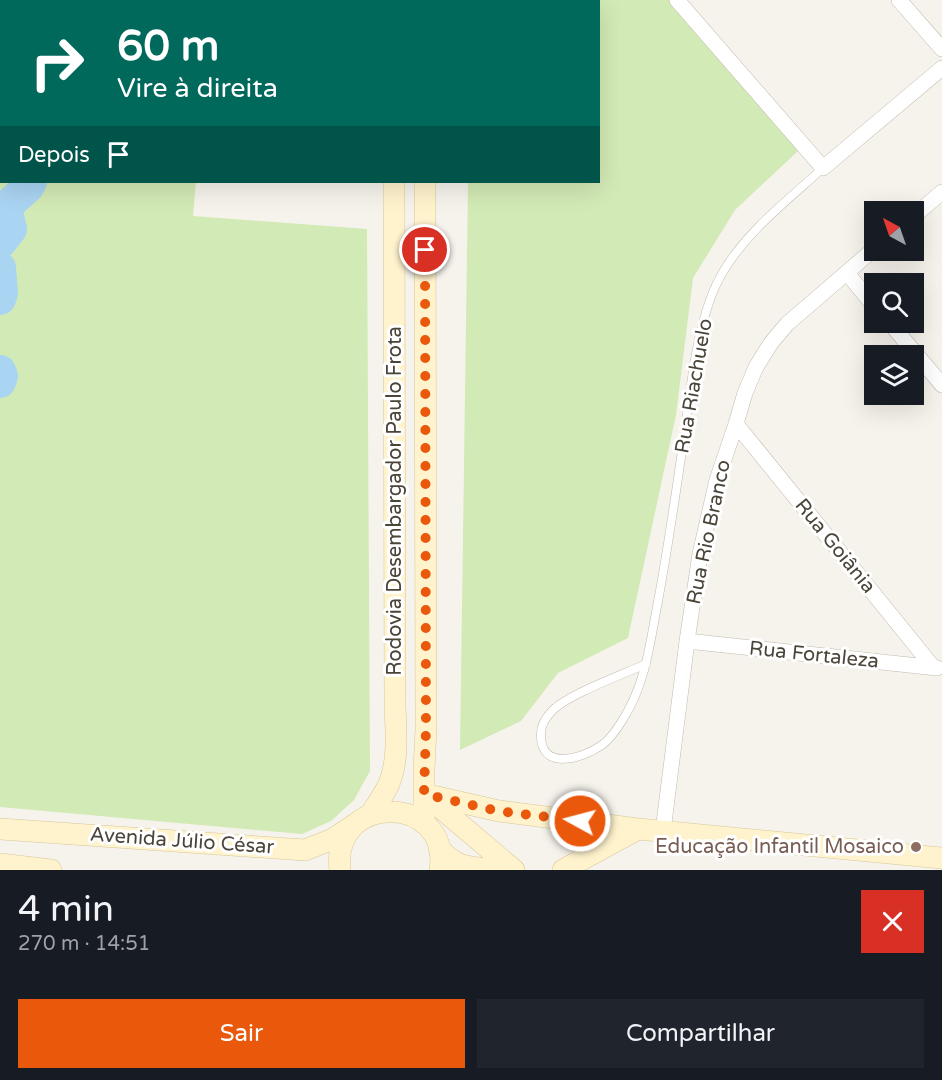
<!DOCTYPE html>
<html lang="pt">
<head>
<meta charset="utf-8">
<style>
  body { margin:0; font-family:"Varela Round",sans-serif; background:#20242c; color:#f1f3f6; height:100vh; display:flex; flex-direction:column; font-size:22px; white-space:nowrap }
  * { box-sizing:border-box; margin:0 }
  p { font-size:20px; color:#9ea1a6 }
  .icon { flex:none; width:33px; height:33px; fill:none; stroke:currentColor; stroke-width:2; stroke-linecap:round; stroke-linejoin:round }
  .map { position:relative; height:870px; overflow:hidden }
  .panel { display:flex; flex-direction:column; background:#171b24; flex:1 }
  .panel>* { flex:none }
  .hud { position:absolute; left:0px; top:0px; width:600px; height:183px; box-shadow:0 6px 24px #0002; background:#00695c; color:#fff; overflow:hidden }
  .needle { width:39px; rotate:320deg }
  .buttons { position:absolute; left:864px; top:201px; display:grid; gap:12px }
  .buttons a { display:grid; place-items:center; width:60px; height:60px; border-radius:0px; background:#171b24; box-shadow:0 6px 24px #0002; font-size:30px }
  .pin { position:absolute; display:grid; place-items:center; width:51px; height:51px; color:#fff; margin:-26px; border:3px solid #fff; border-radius:50%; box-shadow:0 2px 6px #0007 }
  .me { position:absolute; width:66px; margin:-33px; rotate:277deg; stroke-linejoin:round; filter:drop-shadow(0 0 4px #0008) }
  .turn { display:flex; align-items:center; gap:21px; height:126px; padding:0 18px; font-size:27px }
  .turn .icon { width:78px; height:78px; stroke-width:2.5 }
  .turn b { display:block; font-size:42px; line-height:51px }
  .then { display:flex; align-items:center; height:57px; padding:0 18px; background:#0003; gap:12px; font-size:22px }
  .round { display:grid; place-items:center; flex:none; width:63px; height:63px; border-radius:0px; background:#20242c }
  .summary { display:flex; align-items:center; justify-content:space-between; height:102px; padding:0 18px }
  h1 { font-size:36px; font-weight:600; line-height:45px }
  .action { display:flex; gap:12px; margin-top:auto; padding:12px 18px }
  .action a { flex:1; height:69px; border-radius:0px; background:#ea580c; color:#fff; font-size:24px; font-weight:600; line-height:69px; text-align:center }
  .action a+a { background:#20242c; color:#f1f3f6 }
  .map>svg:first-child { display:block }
  .green { fill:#d2eab5 }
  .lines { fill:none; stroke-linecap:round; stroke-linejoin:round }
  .river { stroke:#a9d4f2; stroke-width:32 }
  .lane-casing { stroke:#c2bbae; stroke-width:9 }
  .street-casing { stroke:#c2bbae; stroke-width:16 }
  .secondary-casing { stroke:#d6c79b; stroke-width:22 }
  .lane { stroke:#fff; stroke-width:8 }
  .street { stroke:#fff; stroke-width:15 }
  .secondary { stroke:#fff3cd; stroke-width:21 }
  .route { stroke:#ea580c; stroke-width:10; stroke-dasharray:0 18 }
  .education-dot { fill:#8d6e63; stroke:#fff; stroke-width:2 }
  .labels { text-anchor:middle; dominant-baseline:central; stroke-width:6; stroke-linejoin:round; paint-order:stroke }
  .street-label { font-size:20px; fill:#4b4439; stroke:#fff }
  .education-label { font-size:20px; fill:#785e54; stroke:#fff; text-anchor:end }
</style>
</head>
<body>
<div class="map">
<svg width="942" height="870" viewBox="0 0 942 870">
  <rect width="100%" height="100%" fill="#f6f3ec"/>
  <path class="green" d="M0 0H363L2 2V182H196L193 216 367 229 370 771 354 800 331 821 302 834 0 807Z
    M472 0H674L798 151 735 210 693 278 676 415 628 638 558 673 521 721 460 750 468 182H598V2Z"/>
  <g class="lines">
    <path class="river" d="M195 2 196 0
      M0 243 11 229 6 207 28 187 31 182
      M0 268 2 293 0 299
      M0 371 2 376 0 382"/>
    <g class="lane-casing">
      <path id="lane" d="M646 664C624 674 569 694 553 710 547 716 541 725 541 733 539 772 582 759 602 745 609 740 617 729 622 721 647 682 650 641 659 596 669 541 677 486 685 430 691 384 698 313 723 272 747 231 788 200 823 168"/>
    </g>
    <g class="street-casing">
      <path id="street" d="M677 0 823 168 942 68
        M899 0 942 49
        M914 216 942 192
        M847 273 874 306
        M889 322 942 385
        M736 424 933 667
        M687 641 937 668
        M663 831 687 641 700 554 717 480 736 424 745 393 756 367 771 343 787 324 874 249"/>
    </g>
    <g class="secondary-casing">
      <path id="secondary" d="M393 0V2
        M425 0V2
        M424 794 499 811 638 829 942 858
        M429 798 514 870
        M370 815C376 806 383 796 388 786 399 762 396 732 395 706L394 182
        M424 823V769L426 729 425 182
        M0 829 305 850 333 839 357 823
        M439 848C457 870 473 867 499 870
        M0 864 51 870
        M340 870C331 791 452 794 440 870
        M563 870 638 829"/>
    </g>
    <use href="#lane" class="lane"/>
    <use href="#street" class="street"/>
    <use href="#secondary" class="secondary"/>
  </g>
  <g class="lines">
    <path class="route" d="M425 250 426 729 424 794 498 811 580 821"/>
  </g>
  <circle class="education-dot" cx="916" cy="847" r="6"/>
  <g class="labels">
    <g class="street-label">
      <text transform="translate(694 386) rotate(-80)">Rua Riachuelo</text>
      <text transform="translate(395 501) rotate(-90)">Rodovia Desembargador Paulo Frota</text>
      <text transform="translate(709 532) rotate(-78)">Rua Rio Branco</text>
      <text transform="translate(835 546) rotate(51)">Rua Goiânia</text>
      <text transform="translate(814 655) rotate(6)">Rua Fortaleza</text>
      <text transform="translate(182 841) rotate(4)">Avenida Júlio César</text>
    </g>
    <g class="education-label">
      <text x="904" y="847">Educação Infantil Mosaico</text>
    </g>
  </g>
</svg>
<div class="buttons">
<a><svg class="needle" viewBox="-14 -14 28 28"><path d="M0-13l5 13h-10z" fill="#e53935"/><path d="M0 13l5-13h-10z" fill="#9ea1a6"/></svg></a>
<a><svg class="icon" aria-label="search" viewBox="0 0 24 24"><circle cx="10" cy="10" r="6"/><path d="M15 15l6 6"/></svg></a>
<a><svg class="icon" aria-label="layers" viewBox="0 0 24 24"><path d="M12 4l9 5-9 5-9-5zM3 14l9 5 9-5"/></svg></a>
</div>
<div class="pin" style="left:425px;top:250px;background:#d93025"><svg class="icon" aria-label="arrive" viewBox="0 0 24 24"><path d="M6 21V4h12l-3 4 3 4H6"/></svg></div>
<svg class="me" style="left:580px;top:821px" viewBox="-20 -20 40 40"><circle r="17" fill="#ea580c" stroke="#fff" stroke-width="3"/><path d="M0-11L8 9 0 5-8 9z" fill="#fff"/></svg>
<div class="hud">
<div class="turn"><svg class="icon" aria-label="right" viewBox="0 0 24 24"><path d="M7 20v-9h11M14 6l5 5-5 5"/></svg><div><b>60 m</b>Vire à direita</div></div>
<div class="then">Depois<svg class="icon" aria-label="arrive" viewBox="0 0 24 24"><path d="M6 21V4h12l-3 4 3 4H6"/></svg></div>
</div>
</div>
<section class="panel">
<div class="summary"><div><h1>4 min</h1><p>270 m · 14:51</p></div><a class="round" style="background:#d93025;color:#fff"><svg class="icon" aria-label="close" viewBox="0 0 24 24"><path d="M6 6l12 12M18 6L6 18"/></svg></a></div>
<div class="action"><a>Sair</a><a>Compartilhar</a></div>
</section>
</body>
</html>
